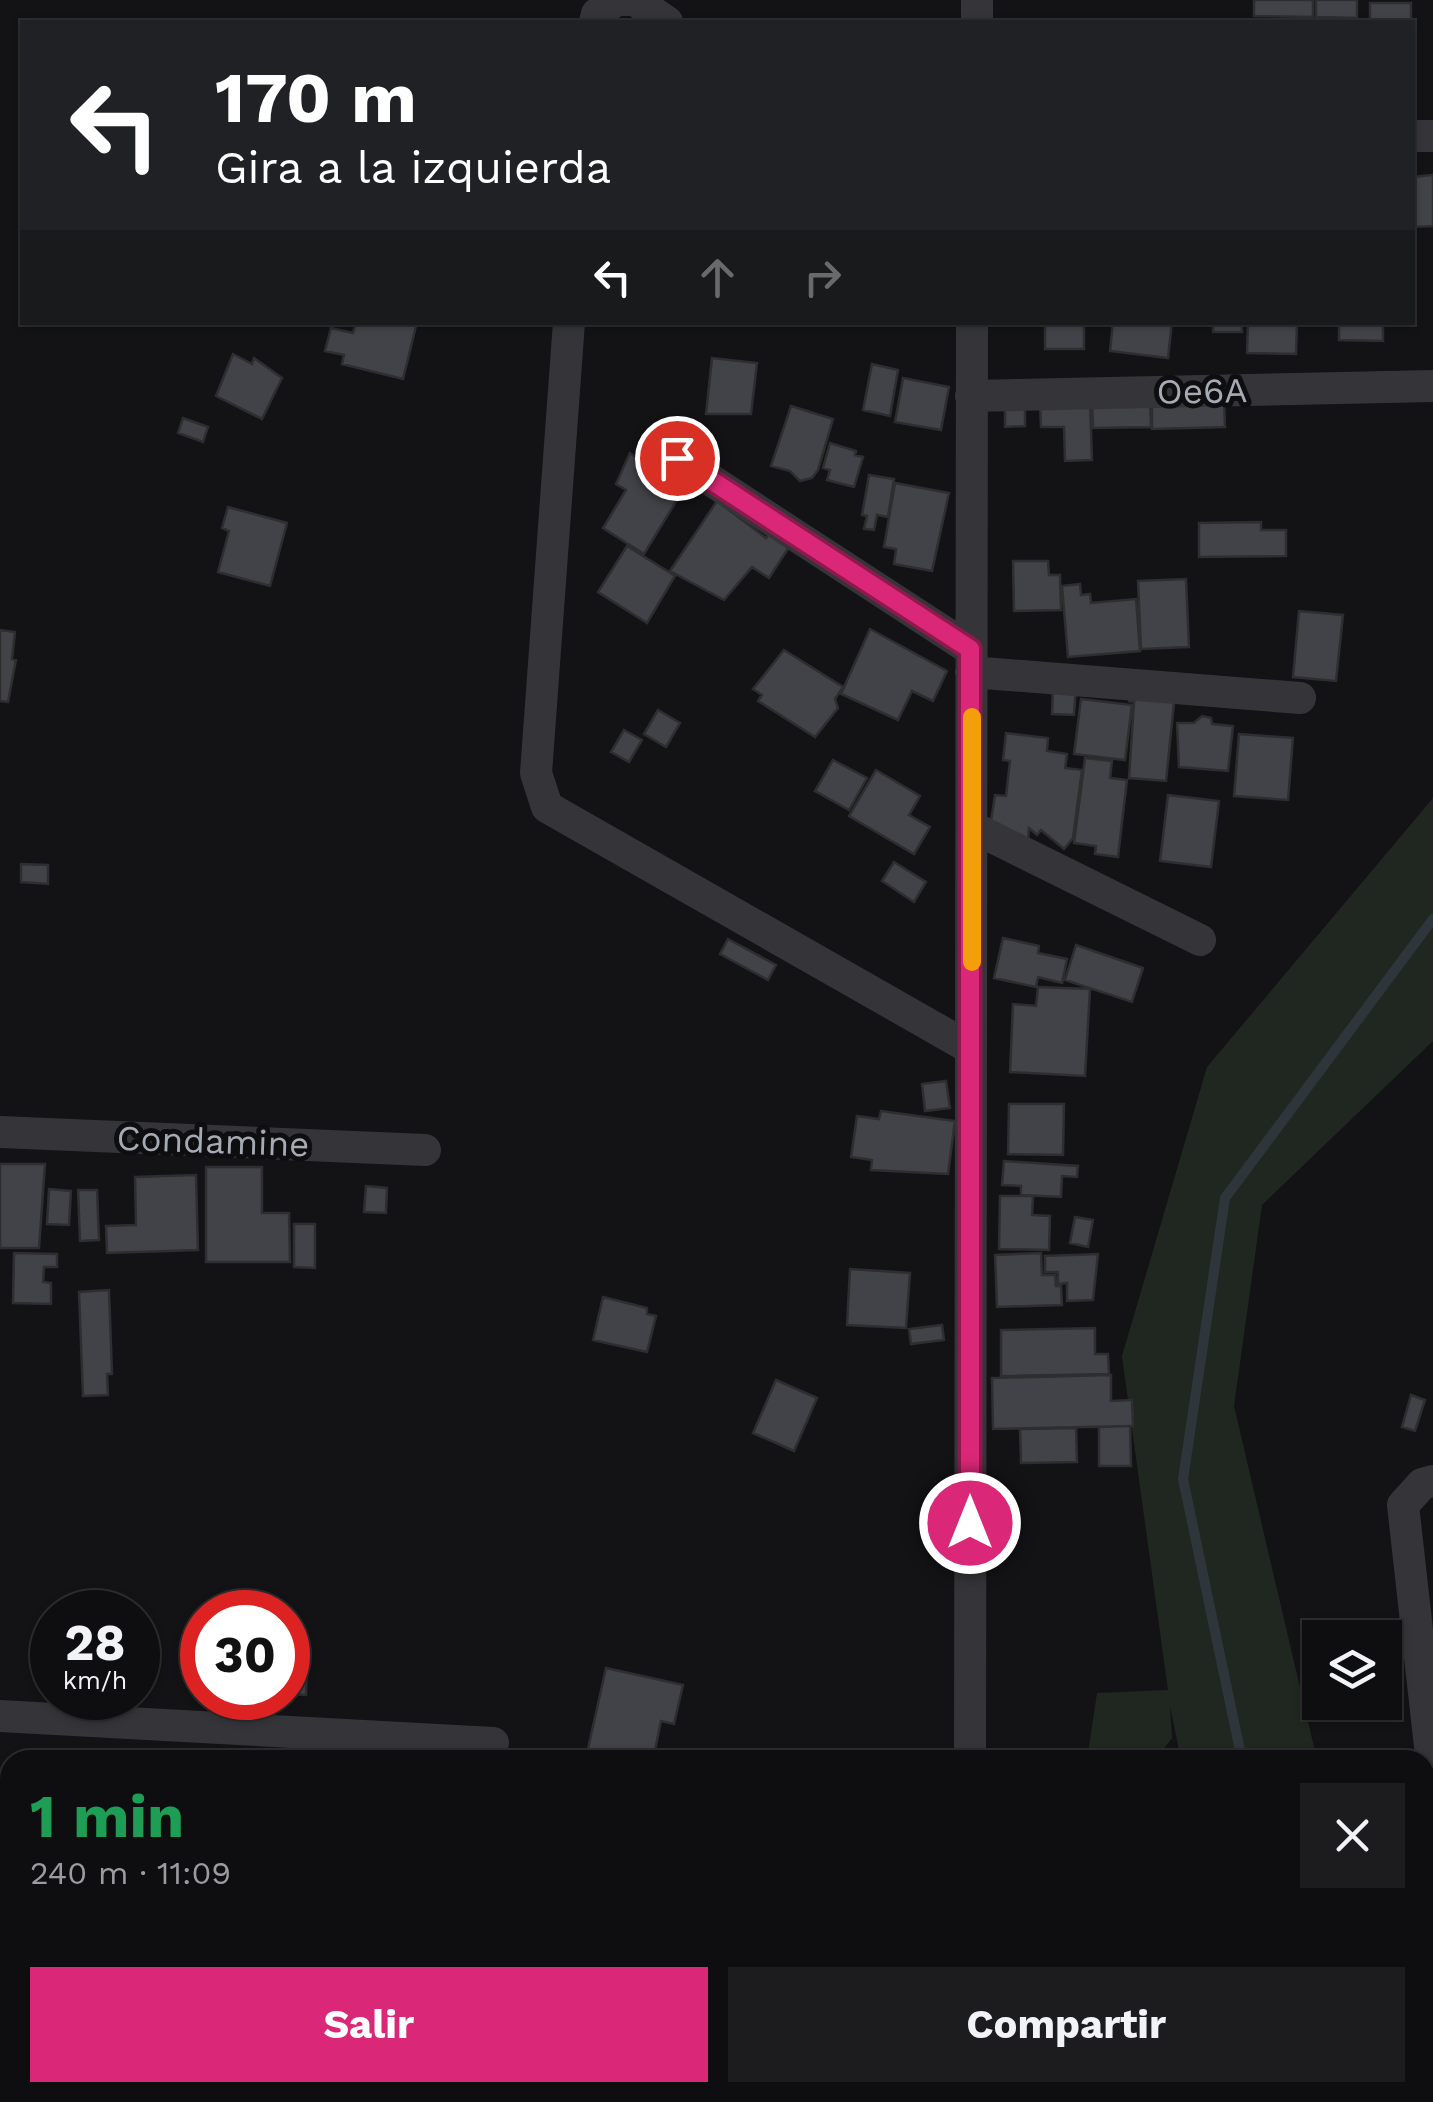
<!DOCTYPE html>
<html lang="es">
<head>
<meta charset="utf-8">
<style>
  body { margin:0; font-family:"Work Sans",sans-serif; background:#1c1c1e; color:#f1f3f6; height:100vh; display:flex; flex-direction:column; font-size:38px; white-space:nowrap }
  * { box-sizing:border-box; margin:0 }
  p { font-size:32px; color:#9b9c9f }
  .icon { flex:none; width:55px; height:55px; fill:none; stroke:currentColor; stroke-width:2; stroke-linecap:round; stroke-linejoin:round }
  .map { position:relative; flex:1; overflow:hidden }
  .details { position:absolute; left:0px; top:1750px; width:1435px; height:352px; display:flex; flex-direction:column; background:#0e0e10; border-radius:30px 30px 0 0; box-shadow:0 2px 8px #0004,0 0 0 2px #2e2e30 }
  .details>* { flex:none }
  .hud { position:absolute; left:20px; top:20px; width:1395px; height:305px; border-radius:0px; box-shadow:0 2px 8px #0004,0 0 0 2px #2e2e30; background:#202124; color:#fff; overflow:hidden }
  .fabs { position:absolute; left:1302px; top:1620px; display:grid; gap:20px }
  .fabs a { display:grid; place-items:center; width:100px; height:100px; border-radius:0px; background:#0e0e10; box-shadow:0 2px 8px #0004,0 0 0 2px #2e2e30; font-size:50px }
  .speed { position:absolute; left:30px; top:1590px; display:flex; gap:20px; font-size:50px; font-weight:700; text-align:center }
  .speed>* { display:grid; place-content:center; width:130px; height:130px; border-radius:50%; background:#0e0e10; box-shadow:0 2px 8px #0004,0 0 0 2px #2e2e30; line-height:1 }
  .speed small { font-size:25px; font-weight:400 }
  .speed .limit { border:15px solid #d22; background:#fff; color:#111 }
  .pin { position:absolute; display:grid; place-items:center; width:85px; height:85px; color:#fff; margin:-42px; border:5px solid #fff; border-radius:50%; box-shadow:0 2px 10px #0007 }
  .me { position:absolute; width:110px; margin:-55px; rotate:0deg; stroke-linejoin:round; filter:drop-shadow(0 0 8px #0008) }
  .turn { display:flex; align-items:center; gap:35px; height:210px; padding:0 30px; font-size:45px }
  .turn .icon { width:130px; height:130px; stroke-width:2.5 }
  .turn b { display:block; font-size:70px; line-height:85px }
  .lanes { display:flex; align-items:center; height:95px; padding:0 30px; background:#0003; justify-content:center; gap:50px; direction:ltr }
  .lanes .off { opacity:.35 }
  .round { display:grid; place-items:center; flex:none; width:105px; height:105px; border-radius:0px; background:#1c1c1e }
  .head { display:flex; align-items:center; justify-content:space-between; height:170px; padding:0 30px }
  h1 { font-size:60px; font-weight:700; line-height:75px; color:#1e9e55 }
  .action { display:flex; gap:20px; margin-top:auto; padding:20px 30px }
  .action a { flex:1; height:115px; border-radius:0px; background:#db2777; color:#fff; font-size:40px; font-weight:700; line-height:115px; text-align:center }
  .action a+a { background:#1c1c1e; color:#f1f3f6 }
  .map>svg:first-child { display:block }
  .green { fill:#202721 }
  .lines { fill:none; stroke-linecap:round; stroke-linejoin:round }
  .stream { stroke:#2e363c; stroke-width:10 }
  .building { fill:#424348; stroke:#2e2e31; stroke-width:2.5 }
  .street { stroke:#353539; stroke-width:32 }
  .route-casing { stroke:#8e194d; stroke-width:25 }
  .route { stroke:#db2777; stroke-width:18 }
  .slow { stroke:#f59e0b; stroke-width:18 }
  .labels { text-anchor:middle; dominant-baseline:central; stroke-width:10; stroke-linejoin:round; paint-order:stroke }
  .street-label { font-size:35px; fill:#a6aab4; stroke:#0e0e10 }
</style>
</head>
<body>
<div class="map">
<svg width="1433" height="2102" viewBox="0 0 1433 2102">
  <rect width="100%" height="100%" fill="#131315"/>
  <path class="green" d="M1433 798V1041L1262 1205 1234 1406 1317 1760H1181L1170 1706 1172 1738 1155 1760H1087L1097 1693 1168 1690 1122 1356 1207 1067Z"/>
  <g class="lines">
    <path class="stream" d="M1242 1760 1183 1479 1225 1198 1433 919
      M1281 2102 1282 2092"/>
  </g>
  <path class="building" d="M1254 0H1313V17L1254 16Z
    M1316 0H1357V18L1316 17Z
    M1370 3H1411V20H1370Z
    M1433 175V226L1412 227V177Z
    M356 322H417L403 379 342 364 344 355 325 351 331 328 353 333Z
    M1045 322H1084V349H1045Z
    M1113 322H1172L1168 358 1110 351Z
    M1213 322H1242V332H1213Z
    M1248 322H1297L1296 354 1247 353Z
    M1339 322H1383V341L1339 340Z
    M233 354 252 364 254 358 282 378 262 419 216 396Z
    M712 358 757 363 751 414H706Z
    M872 364 898 370 890 416 863 410Z
    M903 378 949 387 941 430 895 422Z
    M1224 399 1225 427 1152 429V400Z
    M1150 400 1151 427 1093 428 1092 401Z
    M1090 402 1092 460 1065 461 1064 427H1041L1040 403Z
    M1005 404H1025V426L1005 427Z
    M791 406 833 419 818 470 812 478 800 481 790 471 771 466Z
    M183 418 208 427 203 442 178 433Z
    M830 443 856 451 855 455 863 457 854 487 827 480 830 470 823 468Z
    M630 453 683 490 644 554 603 528 626 490 616 484Z
    M869 475 894 479 888 517 877 515 874 530 864 529 867 516 862 515Z
    M895 483 949 493 932 571 894 564 896 549 884 547Z
    M717 501 766 538 769 534 789 547 769 578 752 567 724 600 670 571Z
    M228 507 287 523 270 586 218 572 229 531 222 528Z
    M1261 522V530H1286V556L1199 557V523Z
    M627 546 675 576 647 623 598 592Z
    M1013 561H1048L1049 575H1060L1061 610 1014 611Z
    M1186 579 1189 647 1141 649 1138 581Z
    M1080 584 1081 595 1090 594 1091 603 1136 599 1140 651 1068 657 1062 586Z
    M1299 611 1343 615 1336 681 1293 677Z
    M870 629 947 671 933 701 912 691 898 720 841 694Z
    M0 630 15 632 12 659 16 660 8 702 0 701Z
    M784 650 843 687 835 699 838 708 815 737 758 701 762 695 753 689Z
    M1053 686 1076 687 1074 715 1052 714Z
    M1175 694 1166 781 1129 778 1134 702 1128 701Z
    M1081 699 1132 705 1125 760 1074 754Z
    M658 710 680 723 666 747 644 734Z
    M1202 716 1211 718 1212 724 1233 726 1228 771 1179 767 1177 723H1194Z
    M624 730 642 740 629 762 611 752Z
    M1006 733 1048 738 1047 751 1067 754 1065 768 1082 770 1073 838 1064 849 1041 830 1037 835 1029 828 1028 839 989 834 995 795 1006 796 1010 761 1003 760Z
    M1239 734 1293 738 1288 800 1234 796Z
    M1085 758 1112 761 1110 778 1127 780 1118 857 1095 854 1096 846 1074 843Z
    M833 760 867 778 849 810 815 791Z
    M876 770 920 796 909 815 930 827 914 854 849 816Z
    M1168 795 1219 801 1211 867 1160 861Z
    M894 862 926 882 914 902 882 881Z
    M21 864 48 865V884L21 882Z
    M1003 938 1039 946 1038 953 1067 959 1062 983 1038 977 1036 987 994 978Z
    M728 939 776 965 768 980 720 954Z
    M1076 945 1143 968 1132 1002 1065 980Z
    M1038 987 1090 989 1085 1076 1010 1072 1013 1004 1036 1006Z
    M946 1081 950 1108 925 1111 922 1084Z
    M1009 1104H1064L1063 1155 1008 1154Z
    M881 1111 955 1121 948 1174 871 1170 872 1160 851 1157 857 1116 879 1119Z
    M1004 1161 1078 1166 1077 1177 1062 1176 1061 1197 1021 1195V1186L1002 1185Z
    M0 1164H45L39 1248H0Z
    M206 1167H262V1213H289L290 1262H206Z
    M196 1175 198 1250 107 1253 106 1226 136 1225 135 1177Z
    M366 1186 387 1188 386 1213 364 1212Z
    M49 1189 71 1191 69 1225 47 1224Z
    M78 1190H97L99 1240 80 1241Z
    M1000 1196H1033L1032 1215 1050 1216 1049 1250 999 1249Z
    M1075 1217 1093 1220 1088 1247 1070 1243Z
    M294 1224H315V1268L294 1267Z
    M14 1253 57 1254V1267H44L43 1282 51 1283V1304L13 1303Z
    M1041 1253 1042 1275H1055L1056 1286H1061L1062 1305 997 1307 995 1255Z
    M1098 1254 1093 1300 1067 1301V1283L1058 1284V1272H1045V1256Z
    M850 1269 910 1273 906 1328 847 1325Z
    M109 1290 112 1374H107L108 1395 83 1396 79 1292Z
    M603 1297 647 1308V1314L656 1316 647 1352 593 1340Z
    M942 1325 944 1340 911 1344 909 1329Z
    M1095 1328V1354H1108L1109 1374 1001 1376V1330Z
    M1111 1375V1401L1132 1400 1133 1426 993 1429 992 1378Z
    M776 1380 817 1398 794 1451 753 1433Z
    M1411 1395 1425 1400 1415 1431 1402 1427Z
    M1130 1426 1131 1466H1099V1427Z
    M1076 1428 1077 1462 1021 1463 1020 1429Z
    M288 1638H308L306 1695 288 1694Z
    M606 1668 683 1685 674 1724 661 1721 653 1760H617L587 1753Z
    M10 2087V2092H43V2102H0V2088Z
    M263 2092H284L283 2098 293 2102H254V2094Z
    M1065 2092H1128L1126 2102H1064Z"/>
  <g class="lines">
    <path class="street" d="M635 0 667 22
      M595 22 597 14 616 0H629
      M977 22V0
      M1412 136H1433
      M569 322 536 773 547 807 970 1048
      M971 396 1433 386
      M677 458 970 649
      M971 672 1300 698
      M974 828 1200 940
      M0 1132 425 1150
      M1433 1481 1422 1484 1403 1505 1433 1773
      M0 1716 493 1743
      M970 1760 972 322
      M0 2018H10
      M970 2102V2092"/>
  </g>
  <g class="lines">
    <g class="route-casing">
      <path id="route" d="M677 458 970 649V1523"/>
    </g>
    <use href="#route" class="route"/>
    <path class="slow" d="M972 962V717"/>
  </g>
  <g class="labels">
    <g class="street-label">
      <text transform="translate(1202 391) rotate(-1)">Oe6A</text>
      <text transform="translate(213 1141) rotate(2)">Condamine</text>
    </g>
  </g>
</svg>
<div class="fabs">
<a><svg class="icon" aria-label="layers" viewBox="0 0 24 24"><path d="M12 4l9 5-9 5-9-5zM3 14l9 5 9-5"/></svg></a>
</div>
<div class="speed"><div>28<small>km/h</small></div><div class="limit">30</div></div>
<div class="pin" style="left:677px;top:458px;background:#d93025"><svg class="icon" aria-label="arrive" viewBox="0 0 24 24"><path d="M6 21V4h12l-3 4 3 4H6"/></svg></div>
<svg class="me" style="left:970px;top:1523px" viewBox="-20 -20 40 40"><circle r="17" fill="#db2777" stroke="#fff" stroke-width="3"/><path d="M0-11L8 9 0 5-8 9z" fill="#fff"/></svg>
<div class="hud">
<div class="turn"><svg class="icon" aria-label="left" viewBox="0 0 24 24"><path d="M17 20v-9H6M10 6l-5 5 5 5"/></svg><div><b>170 m</b>Gira a la izquierda</div></div>
<div class="lanes"><svg class="icon" aria-label="left" viewBox="0 0 24 24"><path d="M17 20v-9H6M10 6l-5 5 5 5"/></svg><svg class="icon off" aria-label="ahead" viewBox="0 0 24 24"><path d="M12 20V5M6 11l6-6 6 6"/></svg><svg class="icon off" aria-label="right" viewBox="0 0 24 24"><path d="M7 20v-9h11M14 6l5 5-5 5"/></svg></div>
</div>
<section class="details">
<div class="head"><div><h1>1 min</h1><p>240 m · 11:09</p></div><a class="round"><svg class="icon" aria-label="close" viewBox="0 0 24 24"><path d="M6 6l12 12M18 6L6 18"/></svg></a></div>
<div class="action"><a>Salir</a><a>Compartir</a></div>
</section>
</div>
</body>
</html>
